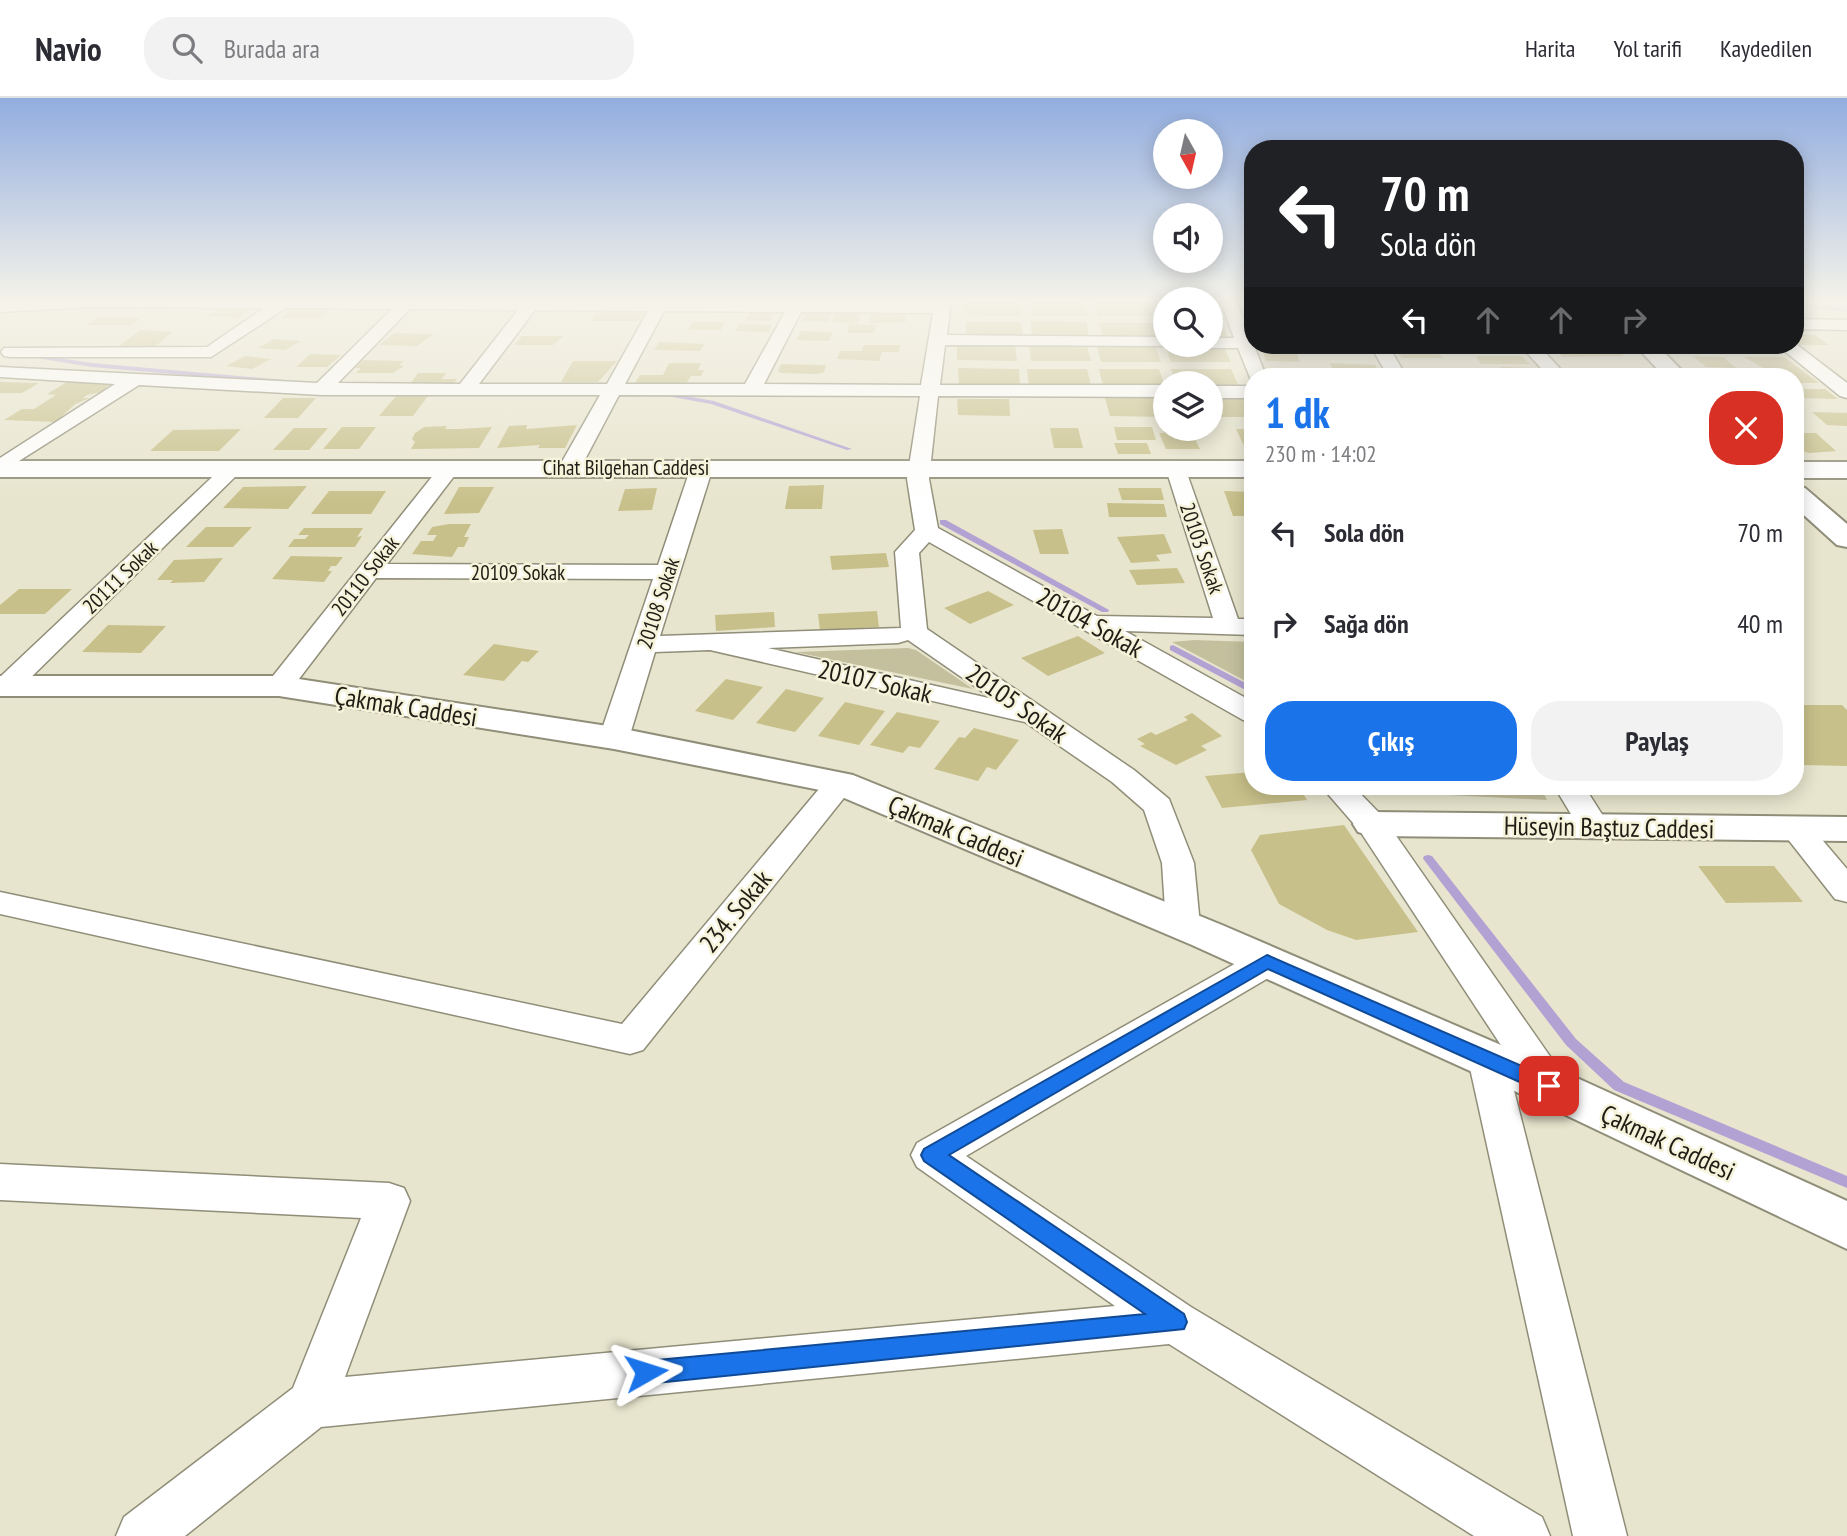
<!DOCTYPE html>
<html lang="tr">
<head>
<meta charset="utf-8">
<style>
  body { margin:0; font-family:"PT Sans Narrow",sans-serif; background:#f2f2f3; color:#2b2b33; height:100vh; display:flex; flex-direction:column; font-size:26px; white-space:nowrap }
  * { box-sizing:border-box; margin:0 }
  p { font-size:23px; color:#7c7c81 }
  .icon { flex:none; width:38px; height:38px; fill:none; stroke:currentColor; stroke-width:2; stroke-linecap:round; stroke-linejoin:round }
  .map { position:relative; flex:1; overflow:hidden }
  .details { position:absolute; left:1244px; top:270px; width:560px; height:427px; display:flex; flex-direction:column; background:#fff; border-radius:28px; box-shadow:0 4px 18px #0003 }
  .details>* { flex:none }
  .hud { position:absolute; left:1244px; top:42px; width:560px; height:214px; border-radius:28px; box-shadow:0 4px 18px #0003; background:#202124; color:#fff; overflow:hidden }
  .needle { width:46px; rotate:172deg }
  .controls { position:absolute; left:1153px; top:21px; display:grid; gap:14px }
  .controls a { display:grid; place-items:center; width:70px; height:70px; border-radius:50%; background:#fff; box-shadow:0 4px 18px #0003; font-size:35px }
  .pin { position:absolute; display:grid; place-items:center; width:60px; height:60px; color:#fff; margin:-30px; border-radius:14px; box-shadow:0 4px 10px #0006 }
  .me { position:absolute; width:77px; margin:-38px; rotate:84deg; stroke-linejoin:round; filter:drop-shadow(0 0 5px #0008) }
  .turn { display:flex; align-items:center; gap:24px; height:147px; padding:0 21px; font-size:32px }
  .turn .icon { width:91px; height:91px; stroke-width:2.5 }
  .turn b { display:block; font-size:49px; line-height:60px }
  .lanes { display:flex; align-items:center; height:66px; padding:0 21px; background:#0003; justify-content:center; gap:35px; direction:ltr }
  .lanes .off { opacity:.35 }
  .round { display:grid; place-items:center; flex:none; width:74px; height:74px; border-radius:28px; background:#f2f2f3 }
  .head { display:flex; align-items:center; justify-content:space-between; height:119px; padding:0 21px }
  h1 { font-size:42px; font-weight:700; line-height:52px; color:#1a73e8 }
  .cta { display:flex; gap:14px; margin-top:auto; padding:14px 21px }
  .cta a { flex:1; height:80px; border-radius:28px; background:#1a73e8; color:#fff; font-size:28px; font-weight:700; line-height:80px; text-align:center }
  .cta a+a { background:#f2f2f3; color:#2b2b33 }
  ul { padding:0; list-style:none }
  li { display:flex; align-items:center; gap:21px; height:91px; padding:0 21px }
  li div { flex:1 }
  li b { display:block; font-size:26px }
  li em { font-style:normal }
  header { display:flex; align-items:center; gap:42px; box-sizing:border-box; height:98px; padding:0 35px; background:#fff; border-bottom:2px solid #e1e1e2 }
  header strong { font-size:33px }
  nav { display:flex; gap:38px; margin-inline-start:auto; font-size:24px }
  .search { width:490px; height:63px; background:#f2f2f3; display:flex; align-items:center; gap:18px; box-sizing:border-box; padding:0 24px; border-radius:28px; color:#7c7c81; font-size:26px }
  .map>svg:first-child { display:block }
  .green { fill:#c4c09e }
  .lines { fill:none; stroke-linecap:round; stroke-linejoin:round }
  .stream { fill:#b2a2d4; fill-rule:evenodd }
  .building { fill:#c8c08a }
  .street-casing { stroke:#908d78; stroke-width:3 }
  .secondary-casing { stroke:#908d78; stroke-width:4 }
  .street { fill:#fff; fill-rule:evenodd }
  .secondary { fill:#fff; fill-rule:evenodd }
  .route { fill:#1a73e8; stroke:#114b97; stroke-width:2 }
  .labels { text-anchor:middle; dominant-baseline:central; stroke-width:5; stroke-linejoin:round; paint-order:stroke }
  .far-street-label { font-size:21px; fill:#1f1d15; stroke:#f6f3db }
  .street-label { font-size:26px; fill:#1f1d15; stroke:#f6f3db }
</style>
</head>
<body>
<header>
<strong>Navio</strong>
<div class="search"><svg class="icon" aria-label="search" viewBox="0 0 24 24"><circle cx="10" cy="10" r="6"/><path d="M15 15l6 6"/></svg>Burada ara</div>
<nav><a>Harita</a><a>Yol tarifi</a><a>Kaydedilen</a></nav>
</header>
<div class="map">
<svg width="1847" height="1438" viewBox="0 0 1847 1438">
  <rect width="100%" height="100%" fill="#e8e5ce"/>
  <path class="green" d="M1194 542 1253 544V587L1172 544Z
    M908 550 916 552 973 591 795 554Z
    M1384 688H1540L1547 702 1390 694Z"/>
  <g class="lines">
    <path class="stream" d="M1796 205 1847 210V214L1796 209Z
      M32 256 92 265 285 282 288 284 285 286 92 269 30 259 29 258Z
      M669 295 714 303 852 351 847 352 711 306 667 298V296Z
      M940 422H946L1109 512 1108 514H1102L940 426Z
      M1173 547 1253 589V596L1170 552V548Z
      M1428 757 1432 758 1576 941 1624 984 1847 1078V1090L1614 992 1566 947 1424 762 1423 760 1424 758Z"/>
  </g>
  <path class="building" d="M965 204H1019L1021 218 966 217Z
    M1031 204 1085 205 1088 218H1033Z
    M1094 205H1148L1153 218H1098Z
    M220 210 251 212 239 219 207 218Z
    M751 212 776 213 770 223H745Z
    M290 213H329L320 220H281Z
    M807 213 832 214 828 224 802 223Z
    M836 214 861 215 858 225 832 224Z
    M595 215H643L639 223H591Z
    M870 215 907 217 906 224 869 225Z
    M99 219 142 220 131 227H87Z
    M1030 223 1086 224 1089 238H1032Z
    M692 224H725L721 232H688Z
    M966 224H1021L1023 238H966Z
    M1099 225H1154L1160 239H1103Z
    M1211 225H1221L1228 240H1211Z
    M739 226 772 227 769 234 735 233Z
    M849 226 876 227 874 235H847Z
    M140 232 173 234 153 250 114 252Z
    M801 233 833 234 829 243 796 242Z
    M394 235 434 236 417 248 379 247Z
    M1796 236 1815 237 1829 247H1800L1796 243Z
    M522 238H564L553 247H514Z
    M274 241 301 243 285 252 258 250Z
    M659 244 704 246 700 253 654 252Z
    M864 247H900L899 254H882L879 263 837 261 840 253H862Z
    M957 247H1015L1017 263 957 262Z
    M1029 247 1087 248 1091 263H1031Z
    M1320 247H1363L1365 251 1321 250Z
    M1097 248H1155L1161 264H1101Z
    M1165 248 1224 249 1231 264H1171Z
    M1552 248 1613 249 1624 258 1563 259Z
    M1395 251 1436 252 1443 260H1402Z
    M1263 255 1297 256 1300 264 1266 263Z
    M310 256 341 257 327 269H296Z
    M245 258 271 261 252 271 226 268Z
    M1476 258H1521L1530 266H1481Z
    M1693 258 1723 259 1736 270 1706 269Z
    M1744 259H1784L1819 285H1796V278H1767L1759 272H1767Z
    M363 262 404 263 399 267 404 268 393 275H356L361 270H355Z
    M573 263H617L598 284H561Z
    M669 265H701L698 272H704L701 278H691L686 286 635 285 640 277H663Z
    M1330 265 1375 267 1380 277 1334 275Z
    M781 266 826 267 824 274 817 276 781 275 778 273Z
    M1501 269 1536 270 1543 278H1508Z
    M958 270 1019 271 1020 288 959 287Z
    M1027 271H1087L1091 288H1029Z
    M1099 271H1159L1165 288H1103Z
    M1171 271H1231L1239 289 1176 285Z
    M1418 272 1460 273 1464 278H1422Z
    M1709 272H1738L1750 278H1710L1704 273H1711Z
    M418 275H446L442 281H457L454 285 410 286Z
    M0 284 39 285 22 295H0Z
    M67 284 111 285 102 294 87 297 83 300H90L75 306 56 324 4 322 22 311H34L56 297 47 296Z
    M1796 291H1825L1838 301 1796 300Z
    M396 298H428L413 318H379Z
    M283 300H316L298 320H264Z
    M1105 300H1166V319L1110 318Z
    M1211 300H1243L1252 319H1211Z
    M957 301H1009L1010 318 958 317Z
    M1812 314 1847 315V328L1827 327Z
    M527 327 526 331 577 327 565 350H538L540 347 497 350 509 328Z
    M447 328 445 331H459L492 329 479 350 411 351 415 344 412 341 415 335 424 329Z
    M342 329H376L359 351H323Z
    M1114 329H1152L1156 342H1117Z
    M294 330H328L309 352H273Z
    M1050 330H1078L1083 350H1054Z
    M1162 330 1190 331 1200 351H1166L1159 335H1164Z
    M241 331 219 353H150L173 332Z
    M1236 331H1253V353L1246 352Z
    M1796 335H1816L1836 353 1809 355 1796 351Z
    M1114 345H1147L1151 356H1118Z
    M824 387 822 411H785L789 388Z
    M307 388 288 411 223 410 243 389Z
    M459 389H494L479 415 444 416Z
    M657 390 652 412 618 413 625 391Z
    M1118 390H1161L1164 402H1122Z
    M329 393H386L371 416H311Z
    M1224 393 1253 394V418H1233Z
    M1107 405 1164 406 1167 419H1109Z
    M449 426H471L464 439H469L464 449H458L452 459 412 456 421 443H433L437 437H427L432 429Z
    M206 429H252L233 449H186Z
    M304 430H363L357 439 362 438 355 449H288L294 441H305L309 437H298Z
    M1062 431 1069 456H1040L1033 432Z
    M1164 436 1172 455 1156 457 1160 463 1131 465 1117 439Z
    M886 455 889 469 832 472 830 458Z
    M291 458 343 459 336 468H331L328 473H332L324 484 272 481Z
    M223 460 204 484 170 485 173 482H157L174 462Z
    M1177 470 1185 485 1137 487 1129 472Z
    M19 491H72L45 516H0V507Z
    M988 493 1014 507 970 526 944 510Z
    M877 513 879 529 820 532 818 516Z
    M774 514 775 529 716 533 715 517Z
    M108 527 166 528 141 555 82 554Z
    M1078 538 1105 555 1048 578 1021 560Z
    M494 546 539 553 528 564 522 563 504 583 463 577Z
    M726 581 763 589 733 622 695 613Z
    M786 591 824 600 795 634 756 625Z
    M845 604 885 613 859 647 818 638Z
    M1796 607H1842L1847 612V668L1803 667 1796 661V618H1802Z
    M897 614 940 623 920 650 909 648 903 655 870 647Z
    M1192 615 1222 638 1201 648 1207 652 1176 667 1140 648 1145 646 1137 641 1151 634 1156 637 1188 622 1184 619Z
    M974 630 1019 642 996 672 987 669 978 683 934 671 959 639 965 640Z
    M1253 674V688H1298L1307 702 1222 710 1205 678Z
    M1344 727 1418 834 1356 842 1327 832 1279 806 1251 752 1260 737Z
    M1698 768H1774L1803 804 1726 805Z"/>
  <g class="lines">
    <g class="street-casing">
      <path id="street" d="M0 204H951L947 237 1166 239V247L1172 248 945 247 940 287H1166V299L938 298 929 381 938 430 1097 518 1213 520 1166 371 1170 367H1184L1238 521H1253V537L1125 533 1253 604V625L1243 622 929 444 919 455 927 531 1134 672 1169 701 1194 765 1200 827 1195 835 1183 839 1171 835 1166 827 1162 765 1144 712 1112 684 1025 624 710 552 655 554 629 640 624 646 614 649 604 646 599 640 653 481 376 480 289 594H269L265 588 443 365 450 363 461 369 387 466 658 467 691 369 702 363 713 369 660 538 901 530 895 454 915 432 907 381 920 298 619 297 581 369 570 375 559 369 600 297H322L139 287 0 375V360L115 286 0 279V269L317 285 392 211 286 210 211 259H10L4 258 1 254 4 250 207 249 264 210 92 209 0 214ZM410 211 518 212 460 286 338 285ZM535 212 648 213 607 286H479ZM664 213 785 214 745 286H625ZM801 214 933 215 921 287 764 286ZM908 542 993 601 768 550 898 545Z
        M1221 204H1237L1266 278H1253L1251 282 1238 250H1211L1204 247H1211V240H1234Z
        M1796 221 1847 222V232L1796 231Z
        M1796 246 1847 285V300L1840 298 1777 247Z
        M1370 247H1388L1406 278H1388Z
        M1520 247H1538L1567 278H1548Z
        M1211 288H1253V300H1211Z
        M233 364 240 366 244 370 240 374 16 594 0 595V579L226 366Z
        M840 676 851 679 855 685 851 691 643 952 630 956 0 816V794L622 926 829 679Z
        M1321 688H1353L1383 719 1563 977 1569 988 1563 999 1549 1003 1535 999 1360 733Z
        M1554 688H1584L1610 729 1605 736 1594 739 1583 736Z
        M1796 721 1807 724 1847 771V804L1835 801 1780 731 1785 724Z
        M1267 851 1280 855 1285 864 1280 873 966 1058 1191 1209 1542 1419 1550 1438H1474L1169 1246 321 1329 185 1438H116L124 1419 293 1290 361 1120 0 1102V1066L389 1085 404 1090 410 1103 345 1279 1115 1208 917 1069 911 1057 917 1045 1254 855Z
        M1487 946 1501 951 1506 961 1627 1438H1573L1468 961 1473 951Z"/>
    </g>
    <g class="secondary-casing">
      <path id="secondary" d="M1635 247H1657L1687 278H1664Z
        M0 363H1253V379H0Z
        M1796 364H1847V380H1796Z
        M1796 388 1805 390 1847 426V449L1837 447 1796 410Z
        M0 578H279L614 629 853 677 1222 827 1566 975 1847 1103V1151L1532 1001 1192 847 830 694 614 651 279 598H0Z
        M1372 714 1847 719V743L1372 738 1358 734 1353 726 1358 718Z"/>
    </g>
    <use href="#street" class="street"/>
    <use href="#secondary" class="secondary"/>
  </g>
  <linearGradient id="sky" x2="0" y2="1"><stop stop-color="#92ade0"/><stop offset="0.5" stop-color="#f5f3e9"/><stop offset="1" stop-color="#f5f3e9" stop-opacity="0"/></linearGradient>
  <rect width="1847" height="406" fill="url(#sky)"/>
  <path class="route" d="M1267 857 1556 983 1559 988 1556 994H1542L1268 871 949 1057 1184 1216 1187 1224 1184 1231 646 1286 637 1282 634 1274 637 1266 646 1263 1145 1216 924 1063 921 1057 924 1051Z"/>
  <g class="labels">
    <g class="far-street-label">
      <text x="626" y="369">Cihat Bilgehan Caddesi</text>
      <text transform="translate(1202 450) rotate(71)">20103 Sokak</text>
      <text x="518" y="474">20109 Sokak</text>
      <text transform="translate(365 478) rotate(-52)">20110 Sokak</text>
      <text transform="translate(120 479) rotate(-44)">20111 Sokak</text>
      <text transform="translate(658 505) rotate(-72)">20108 Sokak</text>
    </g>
    <g class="street-label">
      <text transform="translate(1090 524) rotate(29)">20104 Sokak</text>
      <text transform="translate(875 583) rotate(13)">20107 Sokak</text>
      <text transform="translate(1017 605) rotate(35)">20105 Sokak</text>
      <text transform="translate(406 608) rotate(9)">Çakmak Caddesi</text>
      <text transform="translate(1609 729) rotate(1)">Hüseyin Baştuz Caddesi</text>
      <text transform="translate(956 733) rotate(23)">Çakmak Caddesi</text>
      <text transform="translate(735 813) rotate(-51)">234. Sokak</text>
      <text transform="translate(1668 1044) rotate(25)">Çakmak Caddesi</text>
    </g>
  </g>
</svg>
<div class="controls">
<a><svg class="needle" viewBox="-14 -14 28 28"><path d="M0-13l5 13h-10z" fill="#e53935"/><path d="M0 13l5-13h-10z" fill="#7c7c81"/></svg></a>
<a><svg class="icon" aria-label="sound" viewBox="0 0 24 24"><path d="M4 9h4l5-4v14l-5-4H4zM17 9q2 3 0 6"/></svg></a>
<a><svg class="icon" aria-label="search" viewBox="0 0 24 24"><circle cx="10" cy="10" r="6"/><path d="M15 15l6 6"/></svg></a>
<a><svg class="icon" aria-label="layers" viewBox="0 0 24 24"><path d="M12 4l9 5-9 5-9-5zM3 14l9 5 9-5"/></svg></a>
</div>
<div class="pin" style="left:1549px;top:988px;background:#d93025"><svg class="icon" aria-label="arrive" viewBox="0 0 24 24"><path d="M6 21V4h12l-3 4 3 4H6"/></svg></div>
<svg class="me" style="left:646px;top:1274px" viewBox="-20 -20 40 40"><path d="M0-17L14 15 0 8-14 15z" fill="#1a73e8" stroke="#fff" stroke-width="4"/></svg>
<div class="hud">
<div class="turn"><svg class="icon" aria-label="left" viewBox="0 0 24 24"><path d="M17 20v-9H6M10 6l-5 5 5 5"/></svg><div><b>70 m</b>Sola dön</div></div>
<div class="lanes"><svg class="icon" aria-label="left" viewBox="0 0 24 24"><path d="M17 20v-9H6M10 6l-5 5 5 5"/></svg><svg class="icon off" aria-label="ahead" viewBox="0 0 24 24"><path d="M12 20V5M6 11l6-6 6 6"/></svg><svg class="icon off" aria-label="ahead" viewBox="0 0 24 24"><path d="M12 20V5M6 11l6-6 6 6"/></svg><svg class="icon off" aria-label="right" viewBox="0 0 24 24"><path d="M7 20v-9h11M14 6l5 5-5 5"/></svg></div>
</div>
<section class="details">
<div class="head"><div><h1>1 dk</h1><p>230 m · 14:02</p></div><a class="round" style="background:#d93025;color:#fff"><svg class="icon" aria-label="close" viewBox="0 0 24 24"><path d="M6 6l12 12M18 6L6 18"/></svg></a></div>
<ul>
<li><svg class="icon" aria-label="left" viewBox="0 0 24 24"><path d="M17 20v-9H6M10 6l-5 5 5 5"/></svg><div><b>Sola dön</b></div><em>70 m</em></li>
<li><svg class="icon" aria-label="right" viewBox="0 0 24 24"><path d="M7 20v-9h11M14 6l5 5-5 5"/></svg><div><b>Sağa dön</b></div><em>40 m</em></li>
</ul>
<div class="cta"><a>Çıkış</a><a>Paylaş</a></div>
</section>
</div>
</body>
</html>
